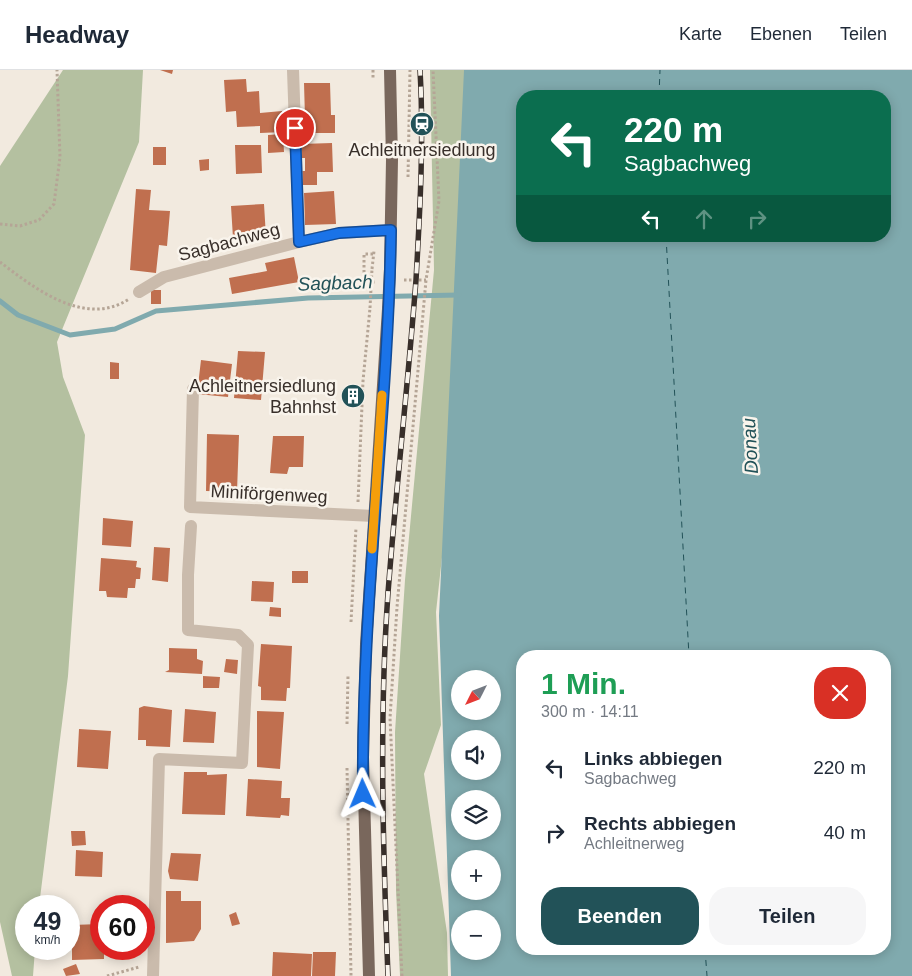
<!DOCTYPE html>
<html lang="de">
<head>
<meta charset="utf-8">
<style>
  body { margin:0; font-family:Arial,sans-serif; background:#f6f6f7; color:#1f2937; height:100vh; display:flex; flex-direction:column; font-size:19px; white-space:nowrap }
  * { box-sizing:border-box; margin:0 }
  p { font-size:16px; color:#747a83 }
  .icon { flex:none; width:28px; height:28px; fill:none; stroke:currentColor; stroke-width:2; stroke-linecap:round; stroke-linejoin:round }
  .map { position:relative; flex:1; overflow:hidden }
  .details { position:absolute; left:516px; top:580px; width:375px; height:305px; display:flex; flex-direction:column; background:#fff; border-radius:20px; box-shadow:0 2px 12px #0003 }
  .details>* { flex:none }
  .guide { position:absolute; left:516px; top:20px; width:375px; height:152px; border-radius:20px; box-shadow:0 2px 12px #0003; background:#0b6e4f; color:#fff; overflow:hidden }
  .needle { width:32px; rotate:228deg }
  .controls { position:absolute; left:451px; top:600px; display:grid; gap:10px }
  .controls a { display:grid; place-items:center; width:50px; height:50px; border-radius:50%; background:#fff; box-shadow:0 2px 12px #0003; font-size:25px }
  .speed { position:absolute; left:15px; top:825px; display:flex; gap:10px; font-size:25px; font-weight:700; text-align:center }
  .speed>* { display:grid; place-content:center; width:65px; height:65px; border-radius:50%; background:#fff; box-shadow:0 2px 12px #0003; line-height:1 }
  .speed small { font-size:12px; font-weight:400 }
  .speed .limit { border:8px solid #d22; background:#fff; color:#111 }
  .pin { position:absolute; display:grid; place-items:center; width:42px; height:42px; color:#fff; margin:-21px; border:2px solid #fff; border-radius:50%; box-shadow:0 1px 5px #0007 }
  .me { position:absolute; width:55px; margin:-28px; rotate:359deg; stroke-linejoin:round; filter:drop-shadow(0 0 4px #0008) }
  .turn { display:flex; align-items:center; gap:18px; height:105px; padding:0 25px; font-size:22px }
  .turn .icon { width:65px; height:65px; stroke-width:2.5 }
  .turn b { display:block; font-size:35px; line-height:42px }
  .lanes { display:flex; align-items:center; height:48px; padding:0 25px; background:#0003; justify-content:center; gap:25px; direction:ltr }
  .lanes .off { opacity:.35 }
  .round { display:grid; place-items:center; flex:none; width:52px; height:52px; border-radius:20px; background:#f6f6f7 }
  .head { display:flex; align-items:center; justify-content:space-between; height:85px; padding:0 25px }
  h1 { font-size:30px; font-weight:600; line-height:38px; color:#1e9e55 }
  .button { display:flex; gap:10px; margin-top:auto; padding:10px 25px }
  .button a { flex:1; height:58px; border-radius:20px; background:#225258; color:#fff; font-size:20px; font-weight:600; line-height:58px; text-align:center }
  .button a+a { background:#f6f6f7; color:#1f2937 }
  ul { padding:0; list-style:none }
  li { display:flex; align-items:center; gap:15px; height:65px; padding:0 25px }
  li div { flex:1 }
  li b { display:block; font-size:19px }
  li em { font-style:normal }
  header { display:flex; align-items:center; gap:30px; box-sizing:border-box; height:70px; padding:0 25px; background:#fff; border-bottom:1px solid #e0e1e3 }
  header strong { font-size:24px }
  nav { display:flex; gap:28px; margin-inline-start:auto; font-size:18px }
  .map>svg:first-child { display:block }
  .green { fill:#b4c0a0 }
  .water { fill:#80aaae; fill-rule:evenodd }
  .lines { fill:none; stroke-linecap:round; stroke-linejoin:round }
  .stream { stroke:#80aaae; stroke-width:5 }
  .ferry { stroke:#225258; stroke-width:1; stroke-dasharray:6 5; stroke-linecap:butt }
  .building { fill:#c06f4f }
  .path { stroke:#b5a596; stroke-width:3; stroke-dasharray:2.5 2.5; stroke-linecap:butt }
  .street { stroke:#cabbac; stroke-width:12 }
  .primary { stroke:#79675c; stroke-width:12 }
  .rail-casing { stroke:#382f2a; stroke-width:5.5 }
  .rail { stroke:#f9f4ec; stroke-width:4; stroke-dasharray:11; stroke-linecap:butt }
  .path-bridge { stroke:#b5a596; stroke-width:3; stroke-dasharray:2.5 2.5; stroke-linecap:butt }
  .primary-bridge { stroke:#79675c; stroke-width:12 }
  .route-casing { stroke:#114b97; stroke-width:12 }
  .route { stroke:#1a73e8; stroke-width:9 }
  .slow { stroke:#f59e0b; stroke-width:9 }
  .labels { text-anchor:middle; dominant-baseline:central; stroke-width:5; stroke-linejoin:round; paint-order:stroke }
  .poi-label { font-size:18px; fill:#382f2a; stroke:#f9f4ec }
  .street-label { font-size:18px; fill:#382f2a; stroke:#f9f4ec }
  .water-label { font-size:19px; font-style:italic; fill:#225258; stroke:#f9f4ec }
</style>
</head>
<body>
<header>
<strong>Headway</strong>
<nav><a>Karte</a><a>Ebenen</a><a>Teilen</a></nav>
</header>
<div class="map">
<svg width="912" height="906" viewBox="0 0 912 906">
  <rect width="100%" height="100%" fill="#f2eadf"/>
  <path class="green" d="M63 0H143L139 72 57 272 63 307 85 365 68 606 39 836H26V879H35L33 906H12L0 852V96Z
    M430 0H465L457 350 436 542 441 655 424 704 447 863 448 906H400L396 820 395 662 405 510 434 200Z"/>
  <path class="water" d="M464 0H912V906H451L439 546ZM522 26H885V166H522ZM885 586V879H522V586ZM460 609H492V641H460ZM460 669H492V701H460ZM460 729H492V761H460ZM460 789H492V821H460ZM460 849H492V881H460Z"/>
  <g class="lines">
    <path class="stream" d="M0 231 18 245 70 265 115 259 156 241 308 228 459 225"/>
    <path class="ferry" d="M659 26 660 0
      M666 166 689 586
      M705 879 707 906"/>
  </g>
  <path class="building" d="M160 0H173L172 4Z
    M246 9 247 22 259 21 260 43 282 41 284 62 260 63V56L237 57 236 41 226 42 224 10Z
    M304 13H330L331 45H335V63H310V48H305Z
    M283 64 284 82 268 83V65Z
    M332 73 333 102H317V115H300V101H305V88H301V74Z
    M235 75H261L262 103 236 104Z
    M153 77H166V95H153Z
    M209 89V100L200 101 199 90Z
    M136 119 151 120 149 140 170 141 167 176 159 175 156 203 130 200Z
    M334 121 336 154 305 155 304 123Z
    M264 134 266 167 233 168 231 136Z
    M294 187 299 212 232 224 229 208 267 201 265 193Z
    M151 220H161V234H151Z
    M238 281 265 282 261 330 234 328Z
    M201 290 232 294 228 327 197 324Z
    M110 292 119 293V309H110Z
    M351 321H356L355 331 349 330Z
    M207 364 239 365 237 422 206 421Z
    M273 366H304L303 397H289L287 404 270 403Z
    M103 448 133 451 131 477 102 475Z
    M154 477 170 478 168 512 152 510Z
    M101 488 137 491 136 497 141 498 140 509H136L135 518H128L127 528 107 527 106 521H99Z
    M292 501H308V513H292Z
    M252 511 274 512 273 532 251 531Z
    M270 537 281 538V547L269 546Z
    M261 574 292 576 290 618H287L286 631 261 630V617L258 616Z
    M169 578 197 579V589L203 591 202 604 165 602 169 600Z
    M226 589 238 590 237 604 224 602Z
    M203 606 220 607 219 618H203Z
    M144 636 172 640 170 677 146 676V670H138L139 638Z
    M185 639 216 642 214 673 183 672Z
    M257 641 284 642 280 699 257 697Z
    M79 659 111 661 108 699 77 697Z
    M184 702H207V705L227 704 225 745 182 744Z
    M248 709 282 711 281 728H290L289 746 281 745 280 748 246 746Z
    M71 761H85L86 775 72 776Z
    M76 780 103 782 102 807 75 806Z
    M171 783 201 784 198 811 170 809 168 801Z
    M166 821H181V831H201V859L194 871 166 873Z
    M111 834H129L130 836H111Z
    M236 842 240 854 232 856 229 845Z
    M101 854V879H104V889L72 890V855Z
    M273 882 312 884 311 906H272Z
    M313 882H336L335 906H312Z
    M76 894 80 904 66 906 63 899Z"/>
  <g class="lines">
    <path class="path" d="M373 0V9
      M408 107 410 0
      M0 154 20 156 39 150 54 134 60 87 57 0
      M373 184H364V212H375
      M0 192C34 218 85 258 129 229
      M372 199 374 181
      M404 210H426
      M358 432 363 311 370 238
      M351 552 356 458
      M347 654 348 605
      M347 698 351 906
      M107 906 139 897
      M402 906 390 648 397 537 426 210 439 131 433 0"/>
    <path class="street" d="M293 0 299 172
      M139 222 164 207 299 172 339 163 391 160
      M193 319 190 437 374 446
      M153 906 159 689 242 693 248 575 238 565 188 560V505L191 456"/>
    <path class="primary" d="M390 0 392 90 390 199
      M369 906 363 687 366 574 388 239"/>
    <g class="rail-casing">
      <path id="rail" d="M388 906C383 779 379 651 388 523 396 419 408 314 416 210 420 140 424 70 420 0"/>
    </g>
    <use href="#rail" class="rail"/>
    <path class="path-bridge" d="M370 238 372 199"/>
    <path class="primary-bridge" d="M388 239 390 199"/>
  </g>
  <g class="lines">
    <g class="route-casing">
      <path id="route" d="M295 58 299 172 339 163 391 160C388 348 361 536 363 724"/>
    </g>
    <use href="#route" class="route"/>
    <path class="slow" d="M372 479 382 325"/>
  </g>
  <defs>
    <g id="station-disc" transform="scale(1.25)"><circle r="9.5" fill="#225258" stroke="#f9f4ec"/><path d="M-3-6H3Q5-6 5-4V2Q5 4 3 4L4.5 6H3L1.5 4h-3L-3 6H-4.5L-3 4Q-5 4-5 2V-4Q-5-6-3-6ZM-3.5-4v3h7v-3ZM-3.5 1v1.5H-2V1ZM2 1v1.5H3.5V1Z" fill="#fff"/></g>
    <g id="building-disc" transform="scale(1.25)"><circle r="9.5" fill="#225258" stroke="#f9f4ec"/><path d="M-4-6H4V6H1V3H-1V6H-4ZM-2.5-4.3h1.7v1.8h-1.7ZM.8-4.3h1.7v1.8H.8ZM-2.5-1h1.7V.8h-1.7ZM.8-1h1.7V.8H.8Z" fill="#fff"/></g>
  </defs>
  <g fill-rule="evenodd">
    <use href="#station-disc" x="422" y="54"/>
    <use href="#building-disc" x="353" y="326"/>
  </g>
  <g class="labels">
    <g class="poi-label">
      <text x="422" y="80">Achleitnersiedlung</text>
      <text x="336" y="316" text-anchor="end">Achleitnersiedlung<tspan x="336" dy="21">Bahnhst</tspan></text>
    </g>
    <g class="street-label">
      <text transform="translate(229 172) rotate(-15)">Sagbachweg</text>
      <text transform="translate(269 424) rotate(3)">Miniförgenweg</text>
    </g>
    <g class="water-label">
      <text transform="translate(335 213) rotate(-2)">Sagbach</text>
      <text transform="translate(750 376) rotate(-93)">Donau</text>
    </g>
  </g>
</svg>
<div class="controls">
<a><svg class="needle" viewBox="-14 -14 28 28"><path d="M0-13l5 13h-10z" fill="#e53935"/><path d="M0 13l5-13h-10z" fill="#747a83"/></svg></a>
<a><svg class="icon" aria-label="sound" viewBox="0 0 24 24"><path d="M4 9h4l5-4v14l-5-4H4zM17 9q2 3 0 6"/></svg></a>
<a><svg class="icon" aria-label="layers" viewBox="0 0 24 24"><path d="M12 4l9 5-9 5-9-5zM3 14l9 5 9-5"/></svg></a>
<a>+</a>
<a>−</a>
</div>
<div class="speed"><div>49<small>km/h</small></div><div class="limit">60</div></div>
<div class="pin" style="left:295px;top:58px;background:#d93025"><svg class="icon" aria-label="arrive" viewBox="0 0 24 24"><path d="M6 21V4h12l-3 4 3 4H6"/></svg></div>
<svg class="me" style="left:363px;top:724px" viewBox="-20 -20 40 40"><path d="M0-17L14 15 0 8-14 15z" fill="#1a73e8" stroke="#fff" stroke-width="4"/></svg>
<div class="guide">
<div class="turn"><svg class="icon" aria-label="left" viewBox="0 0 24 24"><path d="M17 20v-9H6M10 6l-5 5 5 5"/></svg><div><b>220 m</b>Sagbachweg</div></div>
<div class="lanes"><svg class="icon" aria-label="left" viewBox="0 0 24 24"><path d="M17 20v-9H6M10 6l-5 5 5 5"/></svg><svg class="icon off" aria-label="ahead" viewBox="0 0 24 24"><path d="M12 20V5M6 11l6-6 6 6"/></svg><svg class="icon off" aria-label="right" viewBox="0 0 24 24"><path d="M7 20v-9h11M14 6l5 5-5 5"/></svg></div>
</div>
<section class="details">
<div class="head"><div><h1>1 Min.</h1><p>300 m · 14:11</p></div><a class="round" style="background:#d93025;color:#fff"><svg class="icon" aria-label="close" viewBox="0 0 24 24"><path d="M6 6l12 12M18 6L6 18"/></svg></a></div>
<ul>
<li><svg class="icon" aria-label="left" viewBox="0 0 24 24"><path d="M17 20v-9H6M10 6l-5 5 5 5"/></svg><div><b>Links abbiegen</b><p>Sagbachweg</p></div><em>220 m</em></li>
<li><svg class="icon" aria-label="right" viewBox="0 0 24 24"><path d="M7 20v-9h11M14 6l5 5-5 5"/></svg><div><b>Rechts abbiegen</b><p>Achleitnerweg</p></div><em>40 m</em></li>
</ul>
<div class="button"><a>Beenden</a><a>Teilen</a></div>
</section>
</div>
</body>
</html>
